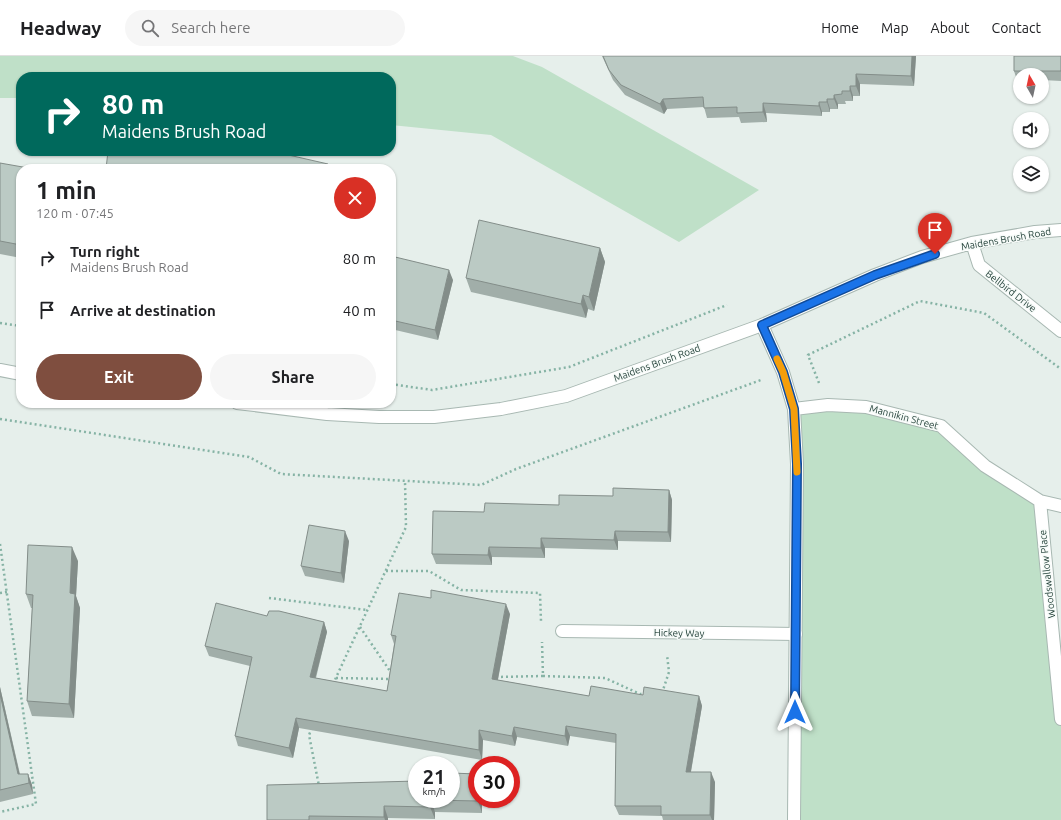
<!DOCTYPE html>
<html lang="en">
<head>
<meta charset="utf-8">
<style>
  body { margin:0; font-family:Ubuntu,sans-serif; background:#f6f6f6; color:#202124; height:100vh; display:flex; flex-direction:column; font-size:15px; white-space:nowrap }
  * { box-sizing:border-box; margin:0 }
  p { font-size:13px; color:#757577 }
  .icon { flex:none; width:22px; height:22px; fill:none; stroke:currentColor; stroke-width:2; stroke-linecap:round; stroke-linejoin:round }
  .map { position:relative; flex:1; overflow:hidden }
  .side { position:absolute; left:16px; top:108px; width:380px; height:244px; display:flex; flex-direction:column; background:#fff; border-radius:16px; box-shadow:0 1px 3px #0004 }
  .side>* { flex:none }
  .top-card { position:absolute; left:16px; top:16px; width:380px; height:84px; border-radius:16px; box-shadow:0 1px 3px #0004; background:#00695c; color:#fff; overflow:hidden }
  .needle { width:26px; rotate:351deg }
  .tools { position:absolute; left:1013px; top:12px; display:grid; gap:8px }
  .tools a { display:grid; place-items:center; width:36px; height:36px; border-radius:50%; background:#fff; box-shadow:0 1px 3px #0004; font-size:20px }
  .speed { position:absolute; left:408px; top:700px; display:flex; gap:8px; font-size:20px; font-weight:700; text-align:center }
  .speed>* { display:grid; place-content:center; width:52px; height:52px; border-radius:50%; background:#fff; box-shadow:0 1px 3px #0004; line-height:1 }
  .speed small { font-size:10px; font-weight:400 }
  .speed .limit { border:6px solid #d22; background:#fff; color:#111 }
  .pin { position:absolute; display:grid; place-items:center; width:34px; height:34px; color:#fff; margin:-41px -17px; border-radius:50% 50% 50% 0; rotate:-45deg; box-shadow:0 0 4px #0007 }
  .pin .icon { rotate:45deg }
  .me { position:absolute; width:44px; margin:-22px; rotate:0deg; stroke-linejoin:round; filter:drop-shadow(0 0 3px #0008) }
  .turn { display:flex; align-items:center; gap:14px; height:84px; padding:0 20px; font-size:18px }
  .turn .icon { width:52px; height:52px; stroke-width:2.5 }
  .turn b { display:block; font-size:28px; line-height:34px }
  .round { display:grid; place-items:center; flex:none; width:42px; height:42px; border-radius:21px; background:#f6f6f6 }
  .summary { display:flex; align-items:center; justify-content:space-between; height:68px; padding:0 20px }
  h1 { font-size:24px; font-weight:700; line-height:30px }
  .button { display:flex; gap:8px; margin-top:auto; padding:8px 20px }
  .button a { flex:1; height:46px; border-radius:24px; background:#7f4e3f; color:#fff; font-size:16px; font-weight:700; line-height:46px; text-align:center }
  .button a+a { background:#f6f6f6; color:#202124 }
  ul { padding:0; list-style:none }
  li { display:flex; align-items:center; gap:12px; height:52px; padding:0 20px }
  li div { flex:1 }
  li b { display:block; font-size:15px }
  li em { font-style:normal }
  header { display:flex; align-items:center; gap:24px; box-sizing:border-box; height:56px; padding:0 20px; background:#fff; border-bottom:1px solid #e0e0e0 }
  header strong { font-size:19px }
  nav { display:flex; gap:22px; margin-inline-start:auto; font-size:14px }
  .search { width:280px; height:36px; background:#f6f6f6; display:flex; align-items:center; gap:10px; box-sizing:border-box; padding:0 14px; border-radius:22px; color:#757577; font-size:15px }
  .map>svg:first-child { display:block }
  .green { fill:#bfe0c8 }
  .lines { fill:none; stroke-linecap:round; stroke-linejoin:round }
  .service-casing { stroke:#a8b8b2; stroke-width:14 }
  .minor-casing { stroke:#a8b8b2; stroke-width:14 }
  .path { stroke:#86b3a5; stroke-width:2.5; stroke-dasharray:2 3; stroke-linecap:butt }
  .service { stroke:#fff; stroke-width:12 }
  .minor { stroke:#fff; stroke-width:12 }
  .wall { fill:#a1aea9 }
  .shaded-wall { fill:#838d89 }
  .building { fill:#bbcac4; stroke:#838d89 }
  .route-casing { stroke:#114b97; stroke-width:10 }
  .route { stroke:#1a73e8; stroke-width:7 }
  .slow { stroke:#f59e0b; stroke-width:7 }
  .labels { text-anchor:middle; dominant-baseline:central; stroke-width:3; stroke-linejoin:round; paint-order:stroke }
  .street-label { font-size:10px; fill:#24423a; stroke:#f7fbf9 }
</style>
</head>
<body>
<header>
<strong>Headway</strong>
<div class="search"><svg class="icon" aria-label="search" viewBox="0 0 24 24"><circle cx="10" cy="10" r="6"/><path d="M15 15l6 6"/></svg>Search here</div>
<nav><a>Home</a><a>Map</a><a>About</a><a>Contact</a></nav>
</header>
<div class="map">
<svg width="1061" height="764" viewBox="0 0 1061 764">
  <rect width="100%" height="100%" fill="#e6efeb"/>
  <path class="green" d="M0 0H513L542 11 759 134 679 186 491 79 391 69V21H21V42H0Z
    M828 349 941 370 1040 445 1061 663V764H794V353Z"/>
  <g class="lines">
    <g class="service-casing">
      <path id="service" d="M562 575 796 578"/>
    </g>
    <g class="minor-casing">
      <path id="minor" d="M972 187 979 209 1061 275
        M762 269 783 316 794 353 797 408 794 764
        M0 314 21 318
        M237 347 327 358 379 361H434L501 353 566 340 762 269 875 219 922 201 972 187 1035 176 1061 174
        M794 353 828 349 866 351 941 370 985 410 1040 445 1061 450
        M1040 445 1061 663"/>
    </g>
    <path class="path" d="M0 267 21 270
      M819 327 808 299 920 245 984 257 1061 313
      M391 328 432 334 569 311 727 249
      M0 363 249 401 281 418 481 429 516 413 761 324
      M0 488 36 748 0 756
      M386 515H429L461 534 540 537 541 565
      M0 537 7 536
      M269 542 367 554
      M360 571 392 618
      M543 620 605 622 640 638H645
      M496 621 543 620 542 586
      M336 622 391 623
      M333 628 406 471 405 425
      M662 637 669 616 667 599
      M312 672 309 679 319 730"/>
    <use href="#service" class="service"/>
    <use href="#minor" class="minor"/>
  </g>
  <path class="wall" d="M602 0H916L914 30 860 28V40H853V45H845L846 48H838V53H830V56H822V60L766 57 767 66 741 67 739 61 707 62 704 51 667 53 664 58 625 39 613 24Z
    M1061 0V25L1042 24V19H1020V24H1017L1014 15Z
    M0 107 21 113V202L0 198Z
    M600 192 605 206 594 255 588 253 586 262 471 236 466 222Z
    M391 194 393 200 453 224 438 284 391 273Z
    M669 434 672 444 671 486 618 485V494L545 492V502L492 501V509L436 508 432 498 484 456 559 449 613 440Z
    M349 485 344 527 305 520 301 510Z
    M78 505 76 540 80 552 74 662 32 660 27 645 32 552H31L26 538Z
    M510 558 498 624 589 640 643 639 699 640 702 650 691 716 715 726 714 764H663L662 760 619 759 615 750 616 687 570 680 568 690 517 681 515 690 483 684 482 704 299 672 293 702 238 690 235 680 250 610 209 600 205 590 267 560 324 566 327 576 316 622 387 635 394 588 391 579Z
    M0 631 20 718H28L32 729 33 738 0 746Z
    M267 729 482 743V757L435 756V763L388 762V764H267Z"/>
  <path class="shaded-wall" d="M912 0H916L914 30 911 20Z
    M856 18 860 28V40L856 30Z
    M850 30 853 40V45L850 35Z
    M834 39 838 48V53L834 43Z
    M663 43 667 53 664 58 660 48Z
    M827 43 830 53V56L827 46Z
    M819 46 822 56V60L819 50Z
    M763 47 766 57 767 66 763 56Z
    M600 192 605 206 594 255 589 241Z
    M391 194 393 201 391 208Z
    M449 214 453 224 438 284 435 274Z
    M583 239 588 253 586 262 581 248Z
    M669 434 672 444 671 486 668 476Z
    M345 475 349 485 344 527 341 517Z
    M615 475 618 485V494L614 484Z
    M541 482 545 492V502L541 492Z
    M72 491 78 505 76 540 80 552 74 662 69 648 70 537Z
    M489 491 492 501V509L488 499Z
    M506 548 510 558 496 633 492 623Z
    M324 566 327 576 313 631 310 621Z
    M0 631 22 729 18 718 0 638Z
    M699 640 702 650 689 726 686 716Z
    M296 662 299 672 293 702 289 692Z
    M566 670 570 680 568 690 565 680Z
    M514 671 517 681 515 690 512 680Z
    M479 674 483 684 482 704 479 694Z
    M711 716 715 726 714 764H712L710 759Z
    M28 718 32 729 33 738 29 727Z
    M478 743H482V757L478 745Z
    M431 744 435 756V763L430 751Z
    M384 750 388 762V764H385L384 761Z"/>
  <path class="building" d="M603 0H912L911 20 856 18V30H850V35H842V38L834 39V43H827V46H819V50L763 47V56L737 57V51L704 52 703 41 663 43 660 48 621 29 609 14Z
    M1014 0H1061V15H1014Z
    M108 95H271L328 108 327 113H106Z
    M0 107 34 113H21V189L0 185Z
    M479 164 600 192 589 241 583 239 581 248 466 222Z
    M391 200 449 214 435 274 391 264Z
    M613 432 669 434 668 476 615 475 614 484 541 482V492L489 491 488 499 432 498 433 455 484 456 485 447 559 449V439L613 440Z
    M309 469 345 475 341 517 301 510Z
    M28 489 72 491 70 537 75 538 69 648 27 645 33 539 26 538Z
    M431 534 506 548 492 623 589 640 591 630 643 639 644 631 699 640 686 716H711L710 759H661V750H615L616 678 566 670 565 680 514 671 512 680 479 674V694L296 662 289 692 235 680 252 601 205 590 216 547 267 560 269 555H279L324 566 310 621 387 635 396 580 391 579 399 537 431 542Z
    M0 638 18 718H28L29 727 0 734Z
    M451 717 477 718V743H478V745L431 744 430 751 384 750V761L309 760V764H267V729L417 725V722V743H451Z"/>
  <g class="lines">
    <g class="route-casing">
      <path id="route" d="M795 656 797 408 794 353 783 316 762 269 875 219 935 198"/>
    </g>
    <use href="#route" class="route"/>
    <path class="slow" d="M777 303 783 316 794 353 797 416"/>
  </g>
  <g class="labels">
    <g class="street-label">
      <text transform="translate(1006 183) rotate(-10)">Maidens Brush Road</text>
      <text transform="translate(1011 235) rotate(38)">Bellbird Drive</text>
      <text transform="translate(657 307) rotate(-20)">Maidens Brush Road</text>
      <text transform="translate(904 361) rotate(15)">Mannikin Street</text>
      <text transform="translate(1047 518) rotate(-96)">Woodswallow Place</text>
      <text transform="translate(679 577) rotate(1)">Hickey Way</text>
    </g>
  </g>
</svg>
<div class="tools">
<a><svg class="needle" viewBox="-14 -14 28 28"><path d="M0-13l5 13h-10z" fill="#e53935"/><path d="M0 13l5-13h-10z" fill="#757577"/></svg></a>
<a><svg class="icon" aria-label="sound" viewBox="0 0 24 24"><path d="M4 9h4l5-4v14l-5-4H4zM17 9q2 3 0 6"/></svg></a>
<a><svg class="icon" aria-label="layers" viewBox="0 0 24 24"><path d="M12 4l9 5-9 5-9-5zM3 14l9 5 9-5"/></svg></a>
</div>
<div class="speed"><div>21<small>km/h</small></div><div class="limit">30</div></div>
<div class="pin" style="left:935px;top:198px;background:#d93025"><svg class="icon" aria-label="arrive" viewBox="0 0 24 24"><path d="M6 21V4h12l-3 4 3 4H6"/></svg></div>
<svg class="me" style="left:795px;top:656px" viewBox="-20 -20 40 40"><path d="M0-17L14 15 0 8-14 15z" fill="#1a73e8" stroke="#fff" stroke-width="4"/></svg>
<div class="top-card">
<div class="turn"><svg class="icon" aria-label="right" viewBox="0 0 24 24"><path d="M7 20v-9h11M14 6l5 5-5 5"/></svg><div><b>80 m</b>Maidens Brush Road</div></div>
</div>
<section class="side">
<div class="summary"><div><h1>1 min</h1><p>120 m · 07:45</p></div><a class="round" style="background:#d93025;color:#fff"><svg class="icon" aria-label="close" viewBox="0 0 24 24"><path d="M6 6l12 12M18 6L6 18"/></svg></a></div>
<ul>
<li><svg class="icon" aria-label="right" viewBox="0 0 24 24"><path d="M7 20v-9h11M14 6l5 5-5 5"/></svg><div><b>Turn right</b><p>Maidens Brush Road</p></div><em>80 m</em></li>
<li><svg class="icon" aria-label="arrive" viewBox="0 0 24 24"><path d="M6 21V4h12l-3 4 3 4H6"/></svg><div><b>Arrive at destination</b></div><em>40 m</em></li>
</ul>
<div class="button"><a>Exit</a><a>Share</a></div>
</section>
</div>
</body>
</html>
